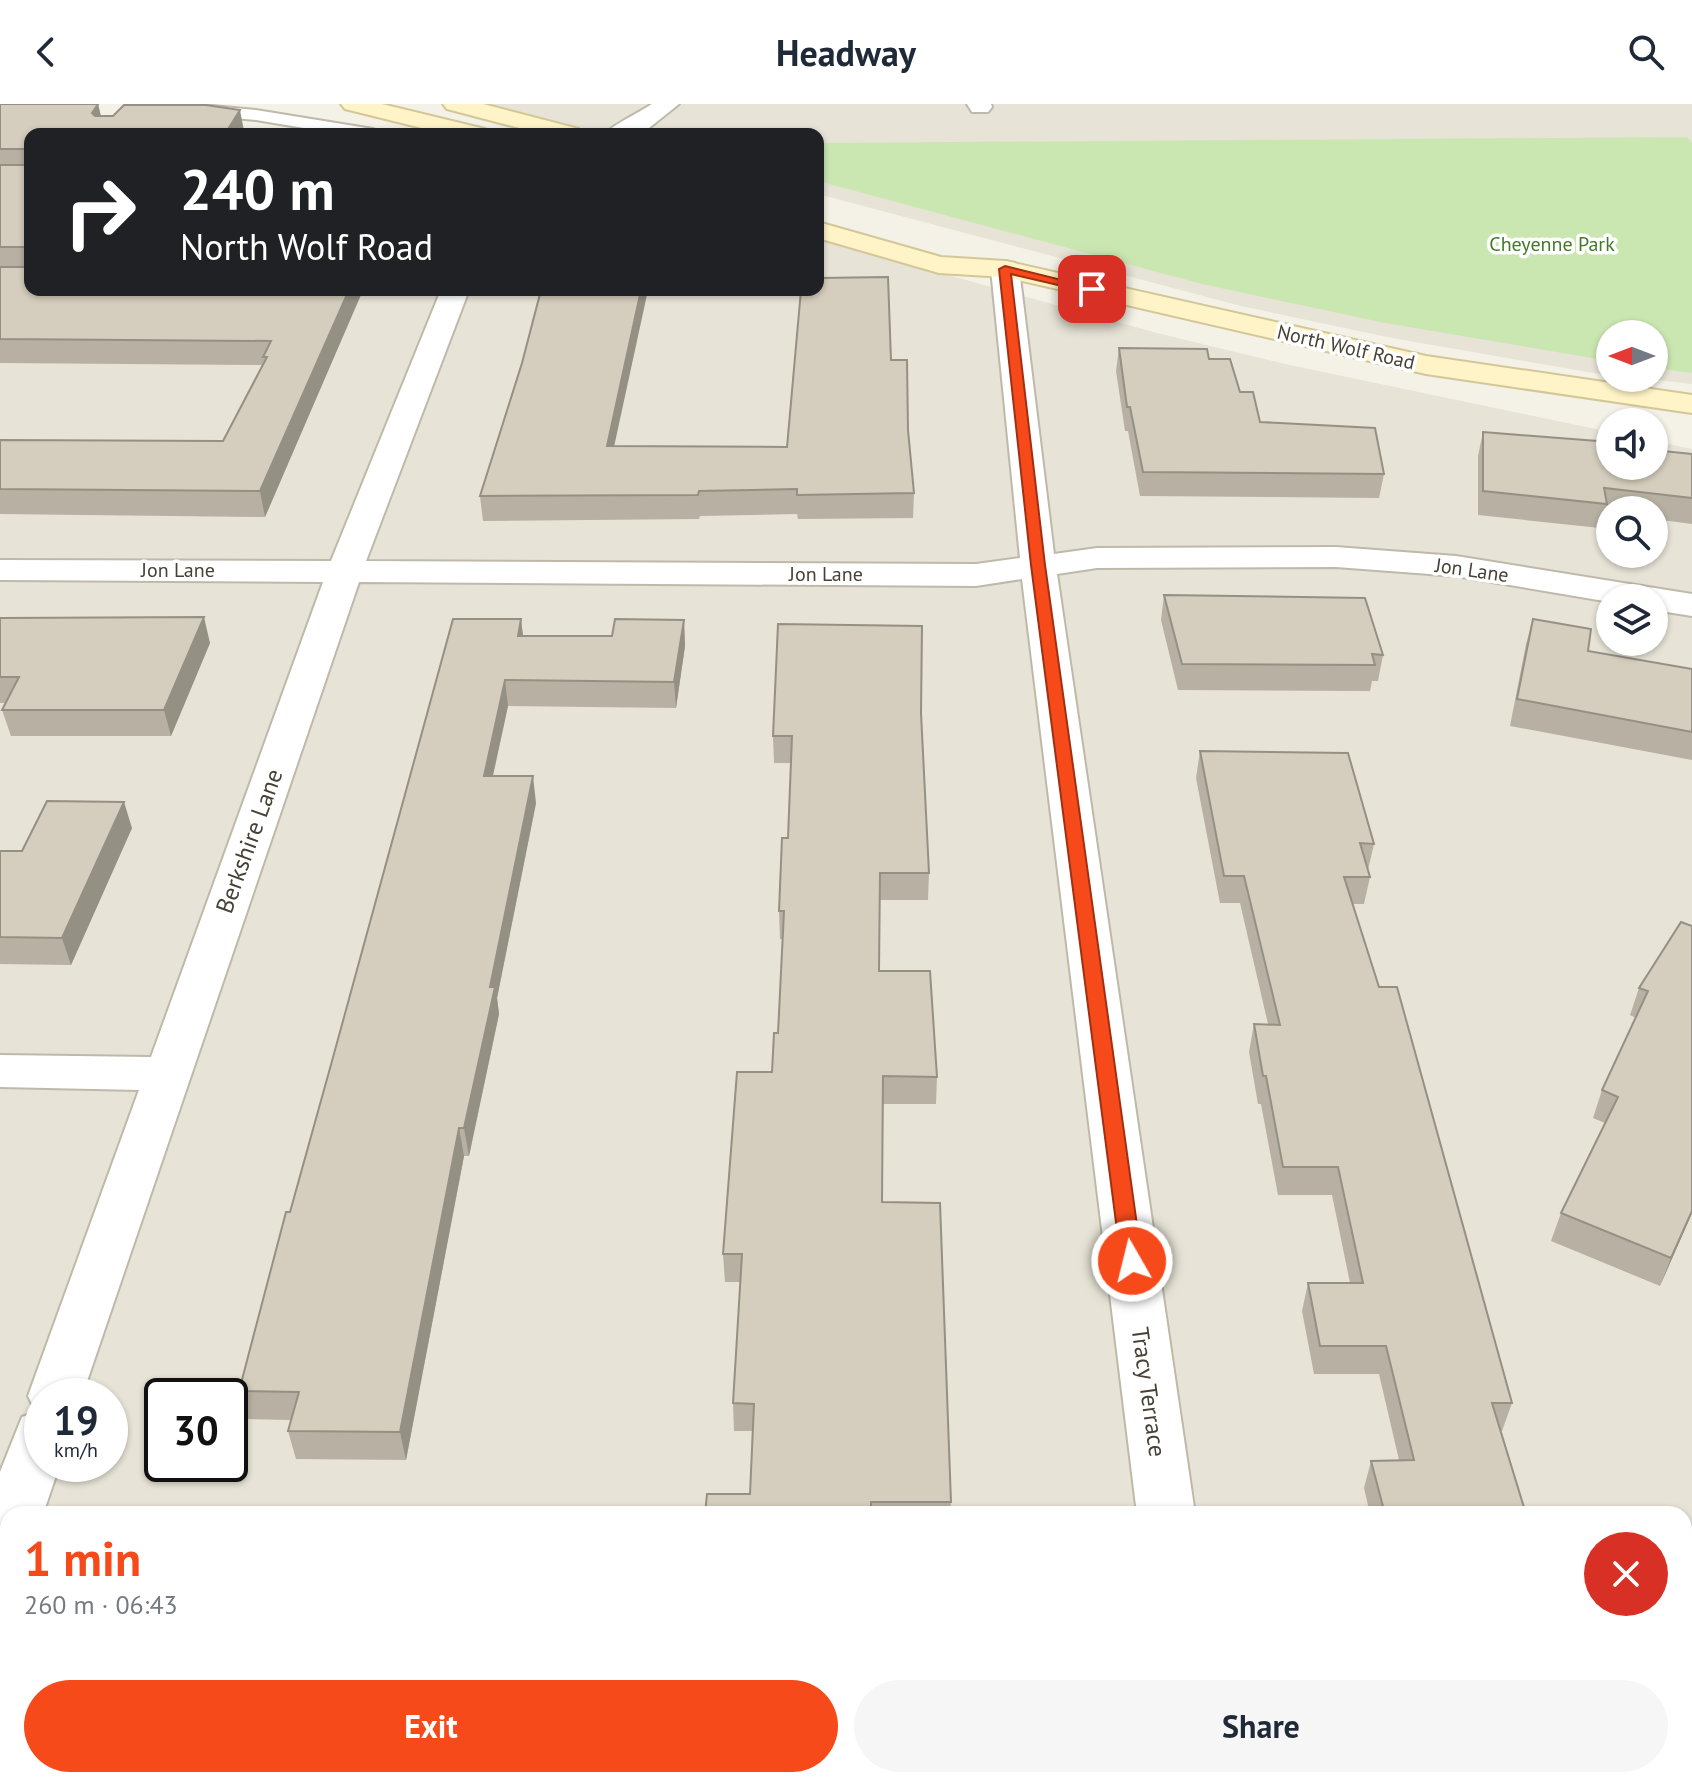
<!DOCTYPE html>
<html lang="en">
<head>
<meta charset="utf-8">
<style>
  body { margin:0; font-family:"PT Sans",sans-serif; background:#f6f6f7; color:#1f2937; height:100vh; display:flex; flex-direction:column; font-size:30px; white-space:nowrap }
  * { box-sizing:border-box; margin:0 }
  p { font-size:26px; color:#747a83 }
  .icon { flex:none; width:44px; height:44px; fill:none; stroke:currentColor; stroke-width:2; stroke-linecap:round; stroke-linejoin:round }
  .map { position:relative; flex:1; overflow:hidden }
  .side { position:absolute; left:0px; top:1402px; width:1692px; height:282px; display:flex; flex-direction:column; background:#fff; border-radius:24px 24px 0 0; box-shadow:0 2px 6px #0004 }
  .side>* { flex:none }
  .hud { position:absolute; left:24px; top:24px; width:800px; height:168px; border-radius:16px; box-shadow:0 2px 6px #0004; background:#202124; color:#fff; overflow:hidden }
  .needle { width:52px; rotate:270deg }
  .buttons { position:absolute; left:1596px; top:216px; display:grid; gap:16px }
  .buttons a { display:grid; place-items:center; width:72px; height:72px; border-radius:50%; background:#fff; box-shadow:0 2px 6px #0004; font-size:40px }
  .speed { position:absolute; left:24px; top:1274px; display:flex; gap:16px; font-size:40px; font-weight:700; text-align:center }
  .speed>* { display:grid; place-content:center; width:104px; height:104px; border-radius:50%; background:#fff; box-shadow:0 2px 6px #0004; line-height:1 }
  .speed small { font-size:20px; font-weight:400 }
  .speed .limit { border:4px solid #111; border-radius:12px; background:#fff; color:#111 }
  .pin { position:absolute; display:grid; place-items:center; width:68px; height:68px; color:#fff; margin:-34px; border-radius:16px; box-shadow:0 4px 12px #0006 }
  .me { position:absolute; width:88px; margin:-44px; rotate:352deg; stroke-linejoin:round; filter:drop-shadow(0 0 6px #0008) }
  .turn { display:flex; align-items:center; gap:28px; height:168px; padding:0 24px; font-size:36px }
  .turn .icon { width:104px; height:104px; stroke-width:2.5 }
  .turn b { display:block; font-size:56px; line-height:68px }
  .round { display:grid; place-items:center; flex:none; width:84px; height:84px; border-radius:42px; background:#f6f6f7 }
  .overview { display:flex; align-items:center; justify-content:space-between; height:136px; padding:0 24px }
  h1 { font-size:48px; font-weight:800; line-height:60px; color:#f74a1b }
  .primary-button { display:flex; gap:16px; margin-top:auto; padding:16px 24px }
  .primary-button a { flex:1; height:92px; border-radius:48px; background:#f74a1b; color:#fff; font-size:32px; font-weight:800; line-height:92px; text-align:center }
  .primary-button a+a { background:#f6f6f7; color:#1f2937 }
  header { display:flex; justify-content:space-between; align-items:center; height:104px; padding:0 24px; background:#fff; font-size:36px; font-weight:800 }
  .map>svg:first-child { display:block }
  .residential { fill:#e7e3d6; fill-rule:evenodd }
  .green { fill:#cbe7b1 }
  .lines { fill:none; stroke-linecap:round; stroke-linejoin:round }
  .service-casing { stroke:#bfb9aa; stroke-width:4 }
  .minor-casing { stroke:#bfb9aa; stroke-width:4 }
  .secondary-casing { stroke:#d3c798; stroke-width:4 }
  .service { fill:#fff; fill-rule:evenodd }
  .minor { fill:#fff; fill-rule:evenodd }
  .secondary { fill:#fef4c7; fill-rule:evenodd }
  .wall { fill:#b7b0a3 }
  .shaded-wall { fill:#959084 }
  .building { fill:#d5cdbd; stroke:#959084; stroke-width:2 }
  .route { fill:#f74a1b; stroke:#a13012; stroke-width:2 }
  .labels { text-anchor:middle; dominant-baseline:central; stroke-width:7; stroke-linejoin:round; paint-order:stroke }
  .far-park-label { font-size:20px; fill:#43782a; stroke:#fff }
  .far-street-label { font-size:20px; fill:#474136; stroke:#fff }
  .street-label { font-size:24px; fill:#474136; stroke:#fff }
</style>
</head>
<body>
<header><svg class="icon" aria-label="back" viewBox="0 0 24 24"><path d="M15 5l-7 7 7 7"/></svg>Headway<svg class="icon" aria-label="search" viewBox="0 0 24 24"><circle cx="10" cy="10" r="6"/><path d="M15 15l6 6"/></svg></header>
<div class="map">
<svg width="1692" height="1683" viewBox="0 0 1692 1683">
  <rect width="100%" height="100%" fill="#f4f1e7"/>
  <path class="residential" d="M486 0H1692V280L1640 274H1654V230H1610V271L1593 269 1392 234 1241 202 818 90V30H606Z
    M0 69 30 186H818V135L1157 229 1285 260 1610 328V362H1654V337L1692 345V1683H0ZM1610 406H1654V450H1610ZM1610 494H1654V538H1610ZM42 1292H110V1360H42ZM162 1292H230V1360H162ZM8 1410H1684V1676H8Z"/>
  <path class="green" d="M1687 33 1692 39V269L1654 264V230H1610V257L1385 219 1202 180 818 77V39Z"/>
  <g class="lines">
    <g class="service-casing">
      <path id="service" d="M190 0 256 6 373 25 382 30H340L256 16 143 6 134 1Z"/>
    </g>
    <g class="minor-casing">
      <path id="minor" d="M652 0H679L644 28 605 30C611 22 640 8 652 0Z
        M967 0H991L992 3 988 8H972Z
        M1005 157 1015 159 1019 165 1054 450 1097 444 1336 443 1456 452 1692 490V512L1654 506V494H1610V498L1456 472 1336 463 1097 464 1057 470 1195 1410H1137L1022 475 976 482 359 478 82 1292H42V1360H60L43 1410H8V1474L0 1477V1368L22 1313 36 1308 28 1292 139 986 0 983V951L151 953 323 478 0 476V456L331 457 441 186H469L366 457 976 460 1020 454 991 165 995 159Z
        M1692 1631V1683H1650L1653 1676H1684V1634Z
        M1170 1676H1234L1235 1683H1171Z"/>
    </g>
    <g class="secondary-casing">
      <path id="secondary" d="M341 0H382L485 25 488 30H446L345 5Z
        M443 0H483L579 25 582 30H542L447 5Z
        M818 118 941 153 1005 157 1426 252 1692 291V309L1426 270 1005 173 939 169 818 134Z"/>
    </g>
    <use href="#service" class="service"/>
    <use href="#minor" class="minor"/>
    <use href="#secondary" class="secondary"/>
  </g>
  <path class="wall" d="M0 0H98L101 12 244 27 242 30H30L363 186 265 413 0 410V336L223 337 262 261 0 259Z
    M1119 244 1209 255 1240 288 1260 318 1384 370 1379 394 1140 392 1128 327H1125L1116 267Z
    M891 256 908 326 914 389 913 414 798 415 797 410 700 412 699 415 483 417 480 392 614 342 787 343Z
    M1483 328 1610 362 1692 350V420L1654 415V406H1610V410L1604 409 1600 424 1478 411V352Z
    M1164 491 1383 551 1378 577H1372L1370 587 1178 586 1161 516Z
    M0 514 210 539 171 632H11L2 606 6 599H0Z
    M521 515 523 532H612L684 516 685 542 676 604 508 602 493 672 536 699 497 894 499 910 469 1052H464L406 1356 296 1355 288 1327 292 1316 247 1315 239 1287 290 1108Z
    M1533 515 1588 547 1692 565V656L1510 622 1526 540Z
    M921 609 929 769 928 796H880L879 867 937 973 936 1000H883L882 1098 951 1398 950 1410H705L750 1390 752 1327H734L733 1299 740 1178H725L723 1150 772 968 778 929 783 835H780L779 807 788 734 791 659H774L773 632Z
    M1200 647 1374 740 1368 766 1370 773 1364 800H1353L1512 1299 1502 1327H1500L1526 1410H1370L1364 1384 1371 1357 1399 1356 1379 1270H1314L1302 1207 1308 1179H1350L1332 1091H1278L1261 1000H1258L1249 948 1254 920H1268L1240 799H1220L1196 674Z
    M132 724 71 861 0 860V747H22Z
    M1692 822V1109L1660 1182 1551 1137 1561 1109 1605 1019 1593 1014 1602 986 1636 914 1630 911 1639 884Z"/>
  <path class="shaded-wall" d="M98 0 103 21 92 9Z
    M240 6 244 27 242 30H225Z
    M349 186H363L265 413 260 387Z
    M641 186H648L609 366 607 342Z
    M204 513 210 539 171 632 164 606Z
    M521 515 524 541 518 532Z
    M684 516 685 542 676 604 674 578Z
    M505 576 508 602 487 698 484 672Z
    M533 672 536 699 497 894 499 910 469 1052 464 1024 490 883Z
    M124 698 132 724 71 861 62 834Z
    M459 1024 464 1052 406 1356 400 1328Z
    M1692 1107V1109L1660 1182 1671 1154Z
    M535 1676H547L546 1683H534Z"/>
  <path class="building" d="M0 0H98L92 9 95 12H113L124 1H206L240 6 225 30H30V186H349L260 387 0 385V336L223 337 267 253H263L271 237 0 235V163H26V143H0V61H26L27 45H0Z
    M888 173 891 256H907L908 326 914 389 797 391V385L699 387 698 391 480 392 522 259 541 186H641L607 342 787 343 801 186H818V174Z
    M1119 244 1207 245 1209 255H1230L1240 288H1253L1260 318 1375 324 1384 370 1143 368 1130 303H1127Z
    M1483 328 1610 338V362H1654V346L1692 350V394L1604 384 1607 400 1483 387Z
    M1164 491 1365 494 1383 551 1372 550 1375 561 1182 560Z
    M204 513 164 606H2L19 573H0V514Z
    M453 515H521L518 532H612L615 515 684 516 674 578 505 576 484 672H533L490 883H495L464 1024H459L400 1328 288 1327 299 1288 239 1287 286 1108H290L332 957Z
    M1533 515 1591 525 1588 547 1692 565V628L1517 595Z
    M778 520 922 522 921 609 929 769H880L879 867H930L937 973 883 972 882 1098 940 1099 951 1398H871V1410H705L707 1390H750L754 1300 733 1299 742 1150H723L737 968H772L774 929H778L784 807H779L782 734H788L792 632H773Z
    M1200 647 1348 649 1374 740 1360 739 1370 773H1344L1379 883H1397L1512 1299H1492L1526 1410H1385L1371 1357 1414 1356 1386 1242H1320L1308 1179H1363L1338 1063H1283L1266 972H1263L1254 920 1280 921 1244 772H1224Z
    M47 697 124 698 62 834 0 833V747H22Z
    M1681 818 1692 822V1107L1671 1154 1561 1109 1618 993 1602 986 1648 887 1639 884Z
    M122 1676H535L534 1683H121Z"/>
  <path class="route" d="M1005 162 1098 185 1092 189 1011 170 1045 461 1142 1157 1139 1163 1132 1165 1124 1163 1121 1157 1031 461 999 165Z"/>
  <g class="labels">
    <g class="far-park-label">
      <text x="1552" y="140">Cheyenne Park</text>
    </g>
    <g class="far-street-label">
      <text transform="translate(1346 243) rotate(13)">North Wolf Road</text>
      <text x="178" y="466">Jon Lane</text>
      <text transform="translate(1472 466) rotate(8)">Jon Lane</text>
      <text x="826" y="470">Jon Lane</text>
    </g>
    <g class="street-label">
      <text transform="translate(249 737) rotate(-70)">Berkshire Lane</text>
      <text transform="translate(1149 1288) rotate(82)">Tracy Terrace</text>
    </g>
  </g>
</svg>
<div class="buttons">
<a><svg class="needle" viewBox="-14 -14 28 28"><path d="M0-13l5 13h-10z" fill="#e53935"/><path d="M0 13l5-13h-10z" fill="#747a83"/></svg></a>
<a><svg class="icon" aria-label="sound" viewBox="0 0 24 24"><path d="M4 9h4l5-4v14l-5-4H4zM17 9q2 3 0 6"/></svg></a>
<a><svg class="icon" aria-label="search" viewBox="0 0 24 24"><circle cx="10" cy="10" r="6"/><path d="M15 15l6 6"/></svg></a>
<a><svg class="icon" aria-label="layers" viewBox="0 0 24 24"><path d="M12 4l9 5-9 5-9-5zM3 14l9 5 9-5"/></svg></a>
</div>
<div class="speed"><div>19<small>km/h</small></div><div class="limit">30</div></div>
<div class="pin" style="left:1092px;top:185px;background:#d93025"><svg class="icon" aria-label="arrive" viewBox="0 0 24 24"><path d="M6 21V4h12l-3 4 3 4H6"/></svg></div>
<svg class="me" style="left:1132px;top:1157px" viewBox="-20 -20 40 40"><circle r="17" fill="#f74a1b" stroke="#fff" stroke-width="3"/><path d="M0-11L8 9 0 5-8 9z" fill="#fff"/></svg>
<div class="hud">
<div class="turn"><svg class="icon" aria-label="right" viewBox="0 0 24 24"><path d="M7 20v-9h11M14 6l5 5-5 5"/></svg><div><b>240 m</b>North Wolf Road</div></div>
</div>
<section class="side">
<div class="overview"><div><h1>1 min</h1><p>260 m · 06:43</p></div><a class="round" style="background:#d93025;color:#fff"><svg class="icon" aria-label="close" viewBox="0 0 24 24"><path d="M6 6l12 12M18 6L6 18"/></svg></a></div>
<div class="primary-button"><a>Exit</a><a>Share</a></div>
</section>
</div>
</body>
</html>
